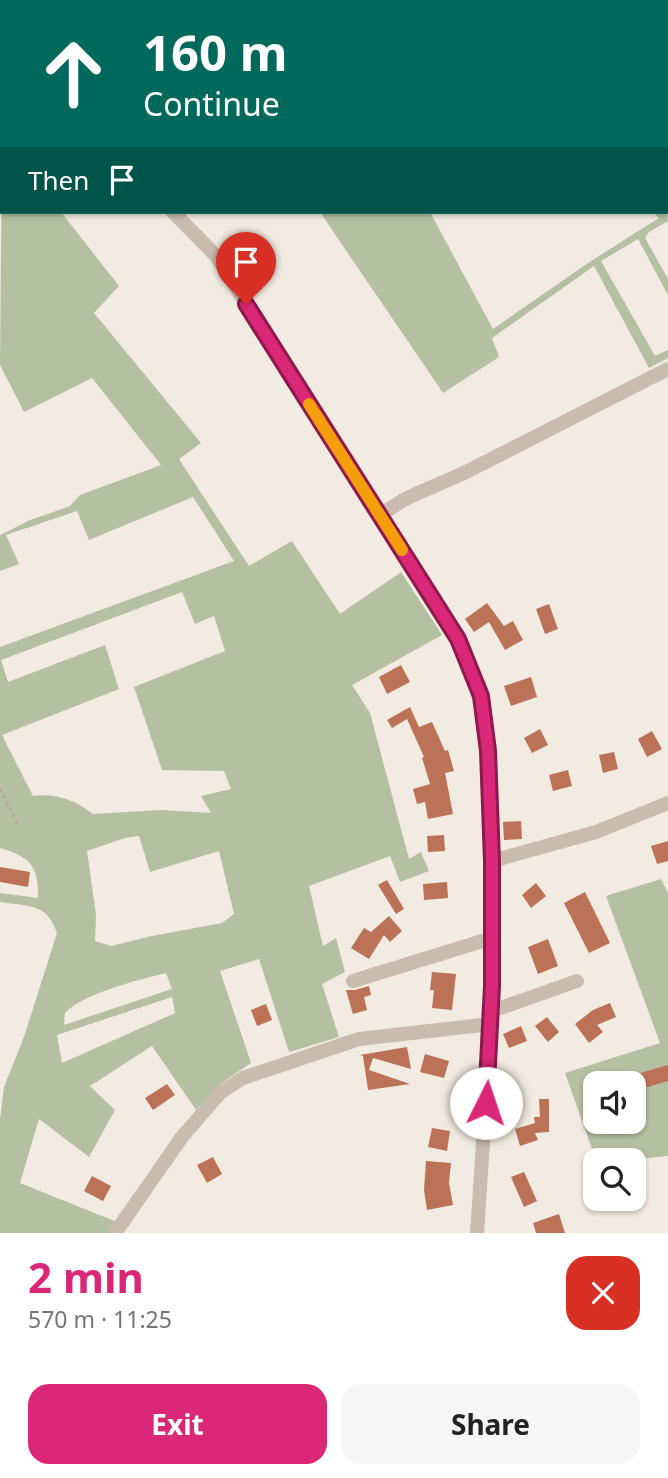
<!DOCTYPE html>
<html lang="en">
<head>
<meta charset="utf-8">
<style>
  body { margin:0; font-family:"Noto Sans",sans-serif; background:#f6f6f6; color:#222; height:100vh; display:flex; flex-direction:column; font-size:26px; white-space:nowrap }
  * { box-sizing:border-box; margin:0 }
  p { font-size:23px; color:#767676 }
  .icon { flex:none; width:38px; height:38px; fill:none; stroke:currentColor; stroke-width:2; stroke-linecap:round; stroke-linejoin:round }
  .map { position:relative; height:1233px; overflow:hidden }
  .side { display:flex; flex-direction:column; background:#fff; flex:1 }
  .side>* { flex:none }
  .top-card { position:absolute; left:0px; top:0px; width:668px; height:214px; box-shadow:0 2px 5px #0004; background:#00695c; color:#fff; overflow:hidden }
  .fabs { position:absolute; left:583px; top:1071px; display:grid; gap:14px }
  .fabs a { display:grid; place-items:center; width:63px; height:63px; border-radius:14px; background:#fff; box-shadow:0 2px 5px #0004; font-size:35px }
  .pin { position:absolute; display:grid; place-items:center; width:60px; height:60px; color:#fff; margin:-72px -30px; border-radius:50% 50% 50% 0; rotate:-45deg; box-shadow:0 0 7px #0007 }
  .pin .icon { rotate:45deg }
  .me { position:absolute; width:77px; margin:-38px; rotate:4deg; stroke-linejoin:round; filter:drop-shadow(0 0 5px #0008) }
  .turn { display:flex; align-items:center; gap:24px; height:147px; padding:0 28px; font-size:32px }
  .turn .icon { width:91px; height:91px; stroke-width:2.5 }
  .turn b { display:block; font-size:49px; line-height:60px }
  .then { display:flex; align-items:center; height:66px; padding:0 28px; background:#0003; gap:14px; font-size:26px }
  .round { display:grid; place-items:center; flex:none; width:74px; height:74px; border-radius:21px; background:#f6f6f6 }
  .summary { display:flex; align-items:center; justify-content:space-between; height:119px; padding:0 28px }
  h1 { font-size:42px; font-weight:700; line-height:52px; color:#db2777 }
  .action { display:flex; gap:14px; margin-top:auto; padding:14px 28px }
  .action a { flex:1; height:80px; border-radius:21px; background:#db2777; color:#fff; font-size:28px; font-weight:700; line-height:80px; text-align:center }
  .action a+a { background:#f6f6f6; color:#222 }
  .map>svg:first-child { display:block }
  .green { fill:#b5c0a2; fill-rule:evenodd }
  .building { fill:#bb7256 }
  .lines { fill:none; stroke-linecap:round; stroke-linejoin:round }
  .path { stroke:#b5a698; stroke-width:2; stroke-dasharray:3.5 3.5; stroke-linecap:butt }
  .minor { stroke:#c9bbae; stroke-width:14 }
  .route-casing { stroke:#8e194d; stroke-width:18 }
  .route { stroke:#db2777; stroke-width:12 }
  .slow { stroke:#f59e0b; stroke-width:12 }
</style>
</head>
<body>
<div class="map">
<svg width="668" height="1233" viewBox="0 0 668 1233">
  <rect width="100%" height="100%" fill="#f2ebe1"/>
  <path class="green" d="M2 144V212H61L119 286 94 313 201 443 179 459 249 566 292 541 340 614 401 572 442 635 352 685 370 713 409 859 421 852 429 871 400 882 390 856 309 886 323 946 336 938 345 972 322 984 339 1037 289 1052 259 959 220 971 251 1063 219 1085 196 1110 152 1046 90 1086 115 1110 89 1157 39 1119 20 1183 117 1222 110 1233H0V1119L4 1087 24 1037 57 933C46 902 29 907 0 902V893L38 898C39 867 30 856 0 848V647L234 561 193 497 89 540 77 511 6 535 19 564 0 571V535L28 521 70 506 80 495 161 465 92 378 24 412 0 365ZM182 592 195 624 214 616 225 651 134 687 162 770 224 771 231 789 201 796 211 813 161 810 93 814C75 800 56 793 33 796L2 735 119 689 105 645 8 682 1 660ZM139 836 150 872 219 851 234 914 222 923 152 936 111 946 95 941 96 915 87 851 125 838ZM166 973 172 989 64 1025 65 1013C84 993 138 980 166 973ZM172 997 175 1013 62 1063 57 1035Z
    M667 210 668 221 649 232 645 238 668 279V295L638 239 601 261 655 356 668 350V358L649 368 594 266 492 338 499 357 443 393 320 212H430L493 329 591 261 659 218 653 212H667Z
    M661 879 668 893V1156L630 1160H596L565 1073 660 1043 606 896ZM595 1083H634V1122H595Z"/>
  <path class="building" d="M487 603 504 626 513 621 523 640 505 650 489 622 474 632 465 619Z
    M549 604 558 629 545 634 536 609Z
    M401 665 410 682 387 694 379 677Z
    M531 677 537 697 511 706 504 686Z
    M410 707 419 727 432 722 445 751 448 750 454 771 445 773 453 814 428 819 425 802 417 804 413 789 430 784 422 758 424 757 407 719 392 728 387 720Z
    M540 729 548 745 532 753 524 738Z
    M652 731 662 749 647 757 638 739Z
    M614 752 618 769 603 773 599 755Z
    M568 770 572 786 553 791 549 775Z
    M521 821 522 839 504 840 503 822Z
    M444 835 445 851 428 852 427 836Z
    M668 841V861L657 864 651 846Z
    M0 867 30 872 28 887 0 882Z
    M387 880 404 909 396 914 378 885Z
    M447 882 448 898 424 900 423 884Z
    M536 883 546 896 531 908 522 895Z
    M585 892 610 943 589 953 564 903Z
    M389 916 402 931 390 942 384 935 369 959 351 948 364 928 371 932Z
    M548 939 558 966 538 974 528 947Z
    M432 972 456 974 452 1010 432 1008 434 990H430Z
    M369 986 371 995 364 997 367 1010 353 1014 346 990H355Z
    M610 1003 616 1017 597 1025 603 1032 589 1043 575 1024 593 1010Z
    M266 1004 272 1020 257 1026 251 1010Z
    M547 1017 559 1032 548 1042 535 1026Z
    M521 1026 527 1041 509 1048 503 1034Z
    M407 1047 411 1069 373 1058 369 1070 410 1084 368 1090 363 1056 360 1055Z
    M425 1054 449 1061 444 1078 420 1072Z
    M668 1065V1081L634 1091V1083H613V1081Z
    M167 1084 175 1095 153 1110 145 1098Z
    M539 1099H549V1132L535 1133 538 1140 520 1146 515 1129 535 1123 534 1117H540Z
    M432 1128 450 1131 447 1151 428 1147Z
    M213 1157 222 1174 207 1183 197 1165Z
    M426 1161 451 1163 449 1183 453 1205 427 1210 424 1190Z
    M524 1172 537 1201 524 1207 511 1177Z
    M92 1176 111 1186 103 1201 84 1191Z
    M559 1214 565 1233H536L533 1223Z"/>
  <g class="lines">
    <path class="path" d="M0 789 19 827"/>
    <path class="minor" d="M18 0 19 2
      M175 2 176 0
      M173 212 217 257 458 639 481 696 488 751 492 861 491 1024 477 1233
      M380 515 407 498 464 473 668 369
      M492 861 596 832 668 803
      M353 981 492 938
      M492 1011 577 981
      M115 1233 182 1137 220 1093 243 1078 359 1039 491 1024"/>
  </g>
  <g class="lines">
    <g class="route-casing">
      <path id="route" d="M246 304 458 639 481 696 488 751 492 861V986L486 1103"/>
    </g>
    <use href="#route" class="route"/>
    <path class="slow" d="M309 404 402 550"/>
  </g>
</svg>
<div class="fabs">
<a><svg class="icon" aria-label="sound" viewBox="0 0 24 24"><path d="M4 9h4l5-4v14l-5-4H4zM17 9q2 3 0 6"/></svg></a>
<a><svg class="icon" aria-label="search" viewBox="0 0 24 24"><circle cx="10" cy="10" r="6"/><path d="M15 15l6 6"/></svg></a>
</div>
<div class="pin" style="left:246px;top:304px;background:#d93025"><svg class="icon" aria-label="arrive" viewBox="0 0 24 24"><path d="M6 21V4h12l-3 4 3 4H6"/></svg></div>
<svg class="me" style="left:486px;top:1103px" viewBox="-20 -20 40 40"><circle r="19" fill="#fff"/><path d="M0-13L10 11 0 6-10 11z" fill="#db2777"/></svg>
<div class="top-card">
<div class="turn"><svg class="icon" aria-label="ahead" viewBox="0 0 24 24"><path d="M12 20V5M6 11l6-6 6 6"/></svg><div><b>160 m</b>Continue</div></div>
<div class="then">Then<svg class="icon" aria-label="arrive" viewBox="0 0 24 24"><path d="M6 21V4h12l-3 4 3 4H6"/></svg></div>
</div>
</div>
<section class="side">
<div class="summary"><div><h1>2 min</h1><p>570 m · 11:25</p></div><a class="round" style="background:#d93025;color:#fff"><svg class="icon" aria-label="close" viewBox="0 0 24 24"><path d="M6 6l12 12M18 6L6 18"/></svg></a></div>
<div class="action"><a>Exit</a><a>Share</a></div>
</section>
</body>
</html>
